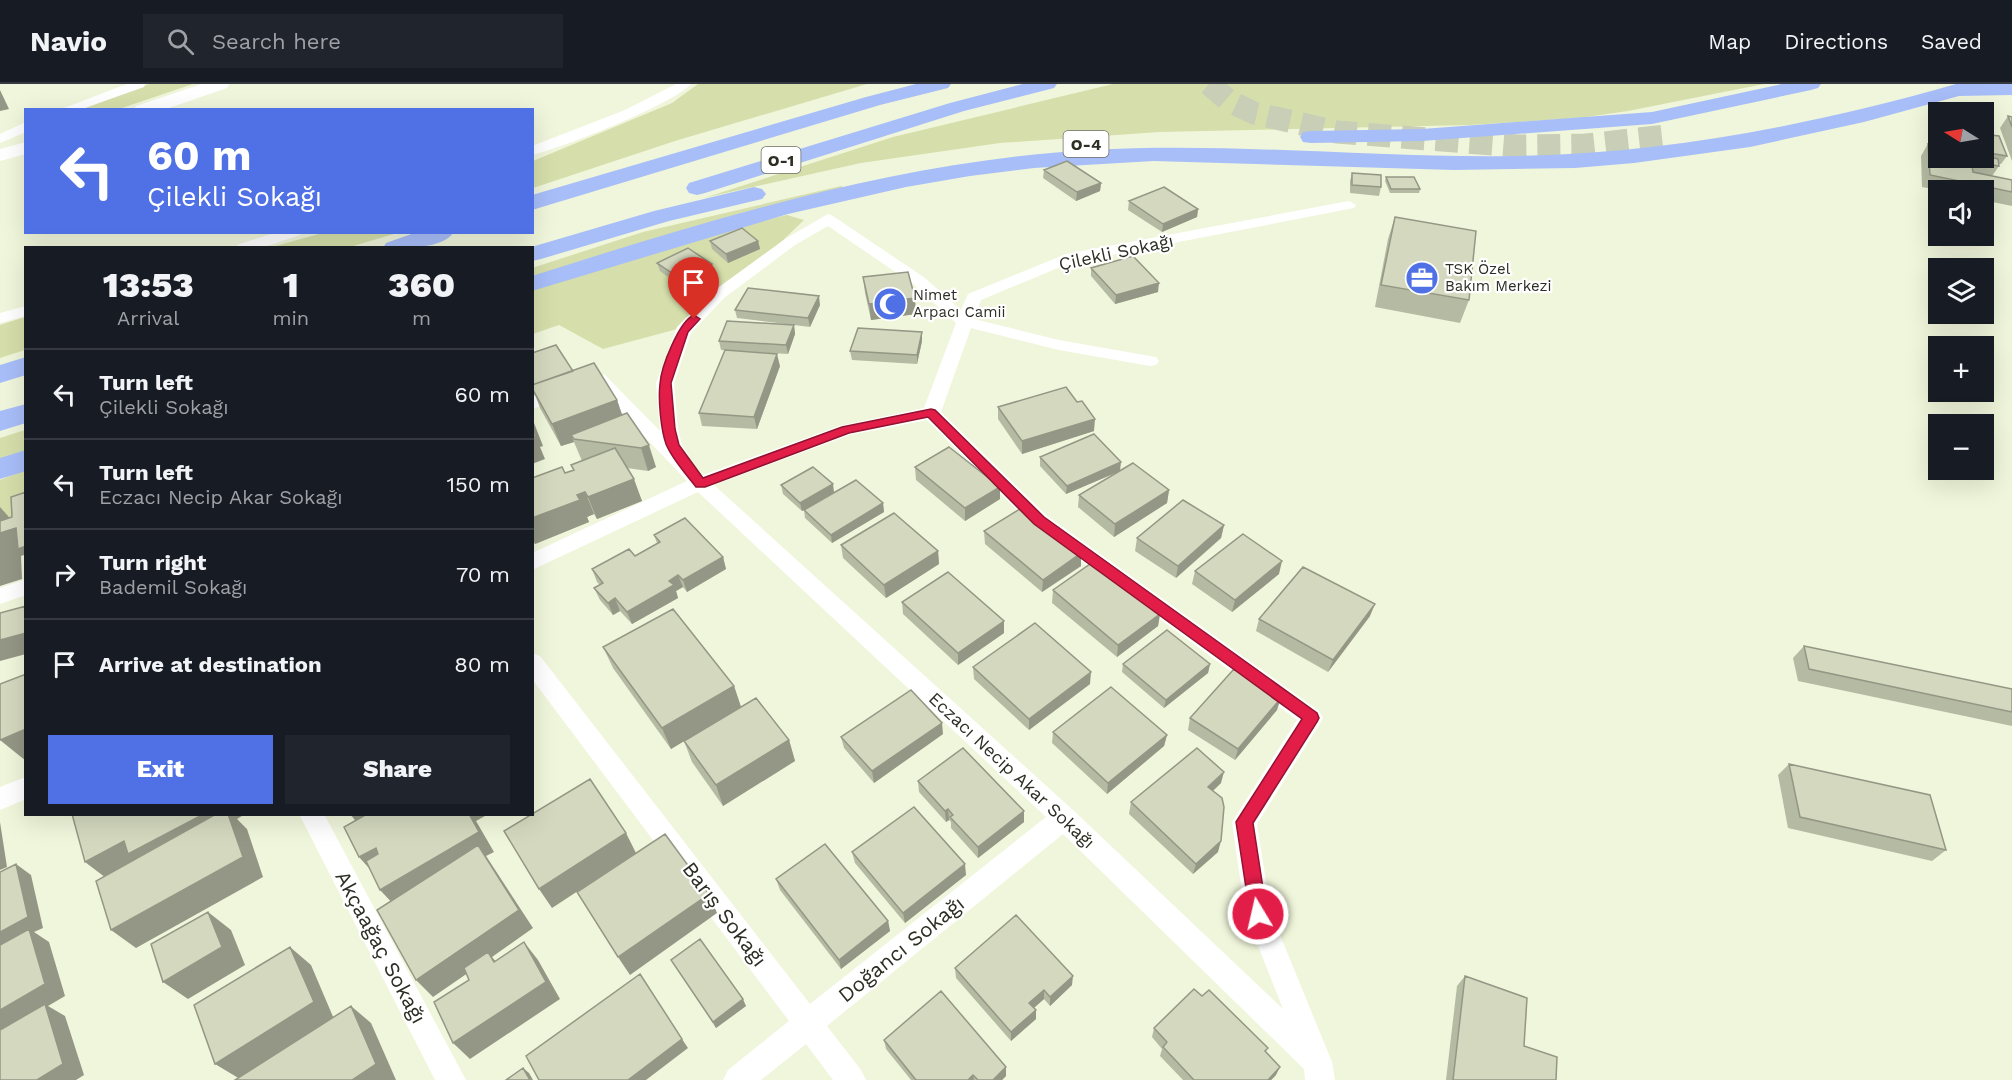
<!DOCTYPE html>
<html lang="en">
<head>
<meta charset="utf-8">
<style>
  body { margin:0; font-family:"Work Sans",sans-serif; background:#20242c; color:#f1f3f6; height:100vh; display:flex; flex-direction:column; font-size:22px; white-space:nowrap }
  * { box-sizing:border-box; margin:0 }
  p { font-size:20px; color:#9ea1a6 }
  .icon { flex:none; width:33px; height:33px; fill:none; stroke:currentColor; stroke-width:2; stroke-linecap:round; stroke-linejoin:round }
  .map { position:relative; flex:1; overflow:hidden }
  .panel { position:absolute; left:24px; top:162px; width:510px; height:570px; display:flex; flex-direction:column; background:#171b24; border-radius:0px; box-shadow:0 6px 24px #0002 }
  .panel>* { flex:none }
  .banner { position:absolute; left:24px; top:24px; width:510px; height:126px; border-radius:0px; box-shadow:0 6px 24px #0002; background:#4f71e5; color:#fff; overflow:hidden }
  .needle { width:39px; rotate:281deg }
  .buttons { position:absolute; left:1928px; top:18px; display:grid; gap:12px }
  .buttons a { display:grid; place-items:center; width:66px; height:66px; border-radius:0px; background:#171b24; box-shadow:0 6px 24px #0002; font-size:30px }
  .pin { position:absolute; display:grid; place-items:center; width:51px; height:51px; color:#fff; margin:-62px -26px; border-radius:50% 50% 50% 0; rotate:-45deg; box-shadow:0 0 6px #0007 }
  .pin .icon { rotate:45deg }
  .me { position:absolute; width:66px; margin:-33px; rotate:351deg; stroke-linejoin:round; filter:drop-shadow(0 0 4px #0008) }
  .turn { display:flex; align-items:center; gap:21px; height:126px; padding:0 24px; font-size:27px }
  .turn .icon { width:78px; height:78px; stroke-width:2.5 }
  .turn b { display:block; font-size:42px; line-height:51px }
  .eta { display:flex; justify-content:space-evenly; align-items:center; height:102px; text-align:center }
  .eta b { font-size:36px; font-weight:800; line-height:42px }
  .primary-button { display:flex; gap:12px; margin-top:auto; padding:12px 24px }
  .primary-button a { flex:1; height:69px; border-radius:0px; background:#4f71e5; color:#fff; font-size:24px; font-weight:800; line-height:69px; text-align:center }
  .primary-button a+a { background:#20242c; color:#f1f3f6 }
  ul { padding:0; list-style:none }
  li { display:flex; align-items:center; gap:18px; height:90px; padding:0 24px; border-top:2px solid #363941 }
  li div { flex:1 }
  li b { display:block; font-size:22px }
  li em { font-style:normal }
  header { display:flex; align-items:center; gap:36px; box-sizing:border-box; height:84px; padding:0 30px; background:#171b24; border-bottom:2px solid #363941 }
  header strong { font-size:28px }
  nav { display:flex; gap:33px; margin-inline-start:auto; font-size:21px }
  .search { width:420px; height:54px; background:#20242c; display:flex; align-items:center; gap:15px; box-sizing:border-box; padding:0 21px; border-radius:0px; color:#9ea1a6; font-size:22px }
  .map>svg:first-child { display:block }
  .green { fill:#d6dfab }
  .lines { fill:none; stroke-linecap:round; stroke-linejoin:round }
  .highway-tunnel { stroke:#c9ceb7; stroke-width:23; stroke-dasharray:23 11; stroke-linecap:butt }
  .street { fill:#fff; fill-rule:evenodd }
  .secondary { fill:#fff; fill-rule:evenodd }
  .highway { fill:#a8bef9; fill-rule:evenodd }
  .wall { fill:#b5baa3 }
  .shaded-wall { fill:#949785 }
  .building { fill:#d3d8be; stroke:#949785; stroke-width:1.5 }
  .route { fill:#e11d48; stroke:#92132f; stroke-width:1.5 }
  .labels { text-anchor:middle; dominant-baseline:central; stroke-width:4.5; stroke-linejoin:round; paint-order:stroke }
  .far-poi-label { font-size:15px; fill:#2d2f25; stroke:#fff; text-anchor:start }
  .shield { fill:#fff; stroke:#6c6d66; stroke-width:1.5 }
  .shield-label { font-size:16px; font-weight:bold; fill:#2d2f25 }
  .street-label { font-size:18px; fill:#2d2f25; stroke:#fff }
  .near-street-label { font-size:21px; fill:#2d2f25; stroke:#fff }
</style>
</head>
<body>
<header>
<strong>Navio</strong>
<div class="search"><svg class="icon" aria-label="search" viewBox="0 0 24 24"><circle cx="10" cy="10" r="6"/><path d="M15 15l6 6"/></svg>Search here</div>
<nav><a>Map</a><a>Directions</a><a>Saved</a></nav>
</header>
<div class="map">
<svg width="2012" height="996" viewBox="0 0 2012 996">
  <rect width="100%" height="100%" fill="#f0f6db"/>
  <path class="green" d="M149 0H193L119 25 80 26Z
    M698 0H867L675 57 533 104V77L672 19Z
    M1113 0H1764L1628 27 1580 34 1470 41 1160 48 1000 59 861 79 704 114 893 53Z
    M841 102 848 105 533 193 532 184 643 148Z
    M787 131 804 136 696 240 603 265 559 241 533 250 532 206 727 145Z
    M326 148H397V149L350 163H272Z
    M25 233V266L0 274V241Z
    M25 346V368L0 378V354Z
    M25 386V431L0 440V396Z"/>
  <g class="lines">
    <path class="highway-tunnel" d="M1209 0 1229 17 1254 29 1337 48 1518 62 1586 61 1666 52"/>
    <path class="street" d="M127 0H145L144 3 79 26H59Z
      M676 0H691C673 20 562 64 532 71V62L625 26Z
      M26 38V48L0 59V50Z
      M1349 117 1356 121 1354 124 1070 179 981 216 974 235 1059 256 1150 272 1156 273 1159 277 1156 281 1150 282 1059 266 971 244 941 328 1046 431 1319 627 1323 634 1319 641 1257 740 1271 829 1332 978 1335 996H1305L1304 985 1063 750 827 942 861 986 866 996H833L806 960 761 996H723L728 986 789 937 532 595V569L540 572 810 920 1046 733 698 408 532 486V469L687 397 596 302 532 325V312L593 291H605L660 347 656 299 677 243 712 208 785 155 828 130 833 132 925 194 961 226 968 210 1066 170ZM828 142 913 200 956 239 924 324 839 342 703 391 688 375 689 372 682 361 678 345 674 299 691 249 724 214 795 161ZM927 336 1032 441 1297 636 1232 738 1245 829 1283 925 1073 726 714 401 850 351Z
      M277 148H302L300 151 261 164H236L237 161Z
      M26 222V232L0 239V229Z
      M26 495V511L0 520V504Z
      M26 693V715L0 726V703Z
      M299 730H324L466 996H435Z"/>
    <path class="secondary" d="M202 0H229L227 4 163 26H134L136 22Z
      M26 58V70L0 77V65Z"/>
    <path class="highway" d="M916 0H951L948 4 880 21 532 126V111L866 13Z
      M1023 0H1057L1054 4 964 27 705 109 697 111 689 109 686 104 689 99 950 19Z
      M1782 0H1821L1818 4 1811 6 1652 40 1422 57 1311 59 1303 58 1300 53 1303 48 1311 47 1422 45 1652 28Z
      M1956 0H2012V11L1959 12 1864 38 1750 63 1634 79 1575 84 1454 86 1154 77 1034 84 970 92 906 103 788 130 532 207V192C715 134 899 77 1091 66 1232 58 1372 74 1513 72 1664 70 1812 41 1956 0Z
      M754 103 762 105 766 110 762 115 669 137 541 175 532 177V164H528L654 127Z
      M417 148H454C442 166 402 164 383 164L386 159Z
      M26 273V291L0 299V281Z
      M26 320V339L0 347V327Z
      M26 366V387L0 395V374Z"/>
  </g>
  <path class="wall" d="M2008 32 2012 33V77L2000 44Z
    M1936 42H1938V74H1983V50L2007 72 2001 80H1998L1999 82 1992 92 2012 96V122L1983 116V106H1939L1922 103 1921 72 1928 60 1934 61 1930 50Z
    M1044 86 1101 99 1100 107 1076 117 1043 94Z
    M1352 89 1381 103 1379 112 1350 109V97Z
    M1386 93 1420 105 1419 109H1390L1385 97Z
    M1129 117 1198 125 1197 133 1162 148 1128 126Z
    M1395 133 1469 216 1460 239 1375 223 1388 155Z
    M710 157H758L760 165 728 179 712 165Z
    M657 179 714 188 683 204 660 187Z
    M1091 184 1158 208 1115 220 1091 192Z
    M863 193 915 214 916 230 871 236 865 209Z
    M820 221 810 243 737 234 735 226Z
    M794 241 795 250 788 270 721 266 719 257Z
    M922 248V257L917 280 852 276 850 267Z
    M532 269 573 287 617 316 622 331 656 383 648 387 627 384 642 417 597 435 594 430 587 433 589 438 535 460 532 455V394L565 389 573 386 571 381 582 377 574 358 561 362 540 324 535 311 532 312Z
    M780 282 757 345 702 342 699 329Z
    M998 323 1094 347 1022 370 998 335Z
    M1040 373 1120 387 1066 410 1040 382Z
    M915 383 1000 403V415L965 437 916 396Z
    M781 401 834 408 883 419 884 428 832 459 805 434 804 426 802 427 783 410Z
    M1169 406 1167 419 1114 453 1078 423 1079 411Z
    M1224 441 1221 454 1176 494 1135 467 1137 454Z
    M984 447 1081 482 1042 508 985 460Z
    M654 451 723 473 726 485 687 508 683 503 676 507 678 514 632 540 620 527 613 531 600 516 594 504 600 501 597 498 592 485 635 472 657 459Z
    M841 461 938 467 939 480 886 514 843 474Z
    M1195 487 1279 490 1232 528 1192 500Z
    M1053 506 1160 530 1158 542 1117 573 1052 519Z
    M902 518 1004 549 958 581 903 530Z
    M1370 532 1328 588 1256 547 1259 535Z
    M1804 562 2012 605V642L1798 597 1793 574Z
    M603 563 734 602 741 623 789 656 795 677 723 722 692 678 684 657 671 665 613 584Z
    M1123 580H1210L1208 589 1164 624 1122 588Z
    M973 583 1090 600 1029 646 974 595Z
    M1277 626 1235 676 1188 646 1190 634Z
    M1053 648 1167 651 1164 662 1107 710 1052 659Z
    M943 650 874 699 844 664 841 653Z
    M1789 680 1946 766 1932 777 1788 744 1778 691Z
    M918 697 1024 738 978 774 951 744V738L949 736 946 738 919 708Z
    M1221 699 1213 707 1218 768 1193 790 1129 730 1131 718Z
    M852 768 966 791 905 839 855 779Z
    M776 795 888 837 890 847 841 885 780 806Z
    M671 876 746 922 716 944Z
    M955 884 1072 901 1050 922 1044 915 1034 924 1036 926V935L1011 957 956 894Z
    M1465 892 1524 962 1556 996H1446L1457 902Z
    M1154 944 1266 968 1276 991 1271 996H1183L1160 972 1162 965 1152 953Z
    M884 956 1006 992 1002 996H911L886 965Z"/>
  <path class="shaded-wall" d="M0 6 9 25 0 27Z
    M1101 99 1100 107 1076 117 1077 108Z
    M1198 125 1197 133 1162 148 1163 140Z
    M758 157 760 165 728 179 726 170Z
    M712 180 714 188 683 204 681 195Z
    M1159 199 1158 208 1115 220 1116 211Z
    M819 212 820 221 810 243 808 234Z
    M915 214 916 230 871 236 869 220Z
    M794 241 795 250 788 270 786 261Z
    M922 248V257L917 280V271Z
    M777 270 780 282 757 345 754 333Z
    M617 316 625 339 571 351 574 358 561 362 552 340Z
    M1095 335 1094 347 1022 370V357Z
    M534 339 543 362 540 363 545 375 532 380V340Z
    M649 361 656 383 648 387 641 364Z
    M1121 378 1120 387 1066 410 1067 402Z
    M634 395 642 417 597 435 588 413Z
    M833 400 834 408 802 427 800 419Z
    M1000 403V415L965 437V424Z
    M1169 406 1167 419 1114 453 1115 440Z
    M585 408 594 430 587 433 589 438 535 460 532 454V434L577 411Z
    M883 419 884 428 832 459 831 451Z
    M0 423 16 441 26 454V473L24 471 21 472 22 495 0 502Z
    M1224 441 1221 454 1176 494 1178 482Z
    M938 467 939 480 886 514 884 501Z
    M1081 469V482L1042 508 1043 496Z
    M723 473 726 485 687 508 683 496Z
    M1282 477 1279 490 1232 528 1235 516Z
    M678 491 683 503 676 507 678 514 632 540 627 528 669 497Z
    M615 514 620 527 613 531 608 519Z
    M1375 520 1370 532 1328 588 1333 576Z
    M1160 530 1158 542 1117 573 1118 561Z
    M1004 537V549L958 581V569Z
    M26 549V570L0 577V556Z
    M1210 580 1208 589 1164 624 1166 616Z
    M1091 588 1090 600 1029 646V635Z
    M734 602 741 623 671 665 662 644Z
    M1281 614 1277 626 1235 676 1238 665Z
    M942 639 943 650 874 699 872 687Z
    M26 645V677L0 656Z
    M1167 651 1164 662 1107 710 1108 699Z
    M789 656 795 677 723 722 716 701Z
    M1224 688 1221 699 1205 714 1208 703Z
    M948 725 949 736 946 738 945 727Z
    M1024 727V738L978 774V763Z
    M203 730H245L237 735 247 745 263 793 136 864 111 846 110 797 85 778 124 757Z
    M350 730H394L364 747Z
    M469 730H485V732L476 737 494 768 486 772 533 844 492 873 503 886 494 878 491 873 433 913 416 896 398 825 380 806Z
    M0 738 7 783 0 786Z
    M626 749 636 769 552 824 539 805Z
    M1221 757 1218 768 1193 790 1196 780Z
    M376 764 393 783 377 793 359 773Z
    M16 780 31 791 43 844 34 848 49 858 65 912 48 922 65 932 84 991 76 996H37L0 950V848Z
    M965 780 966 791 905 839 903 829Z
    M709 810 717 829 630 891 618 873Z
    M208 828 231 846 245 881 188 915 163 898Z
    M888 837 890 847 841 885 839 876Z
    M524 858 538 876 560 915 470 975 453 959Z
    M290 863 311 881 334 935 240 995 215 980Z
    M1073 892 1072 901 1050 922V913Z
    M1044 906V915L1029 928V919Z
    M743 915 746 922 716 944 713 938Z
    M351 922 371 939 396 996H352Z
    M1036 926V935L1011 957V948Z
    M682 955 688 964 646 996H628Z
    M1006 983V992L1002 996H993Z
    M1280 983 1276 991 1271 996H1268Z
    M523 984 529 989 533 996H530Z
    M973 991 974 996H968Z"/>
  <path class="building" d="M2008 32 2012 33V43Z
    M1983 50 1999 52 2007 72 1983 68Z
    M1928 60 1938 62V74H1983V71L1998 75 1999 82 1971 77 1973 88 2012 96V108L1930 91Z
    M1067 77 1101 99 1077 108 1044 86Z
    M1352 89 1381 91V103L1352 101Z
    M1386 93H1414L1420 105H1391Z
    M1164 103 1198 125 1163 140 1129 117Z
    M1395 133 1476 147 1469 216 1381 201Z
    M742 144 758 157 726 170 710 157Z
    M688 164 712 180 681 195 657 179Z
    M1133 172 1159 199 1116 211 1091 184Z
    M908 188 915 214 869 220 863 193Z
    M748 204 819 212 808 234 735 226Z
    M727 237 794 241 786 261 719 257Z
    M858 244 922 248 917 271 850 267Z
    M556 261 573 287 532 301V269Z
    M725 266 777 270 754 333 699 329Z
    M594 279 617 316 552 340 532 304V301Z
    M1066 303 1077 318 1082 317 1095 335 1022 357 998 323Z
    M627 329 649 361 641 364 574 355 571 351Z
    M532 346 536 352 532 353Z
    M1094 350 1121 378 1067 402 1040 373Z
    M949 363 1000 403 965 424 915 383Z
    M615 364 634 395 588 413 585 408 577 411 580 416 532 434V394L562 383 565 389 574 386 571 381Z
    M1133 379 1169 406 1115 440 1079 411Z
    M813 383 833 400 800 419 781 401Z
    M856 396 883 419 831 451 804 426Z
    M26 408V462L18 465 16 444 0 449V437L12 433 11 413Z
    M1183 416 1224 441 1178 482 1137 454Z
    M1023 423 1081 469 1043 496 984 447Z
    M894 429 938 467 884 501 841 461Z
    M685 434 723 473 683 496 678 491 669 497 674 501 627 528 615 514 608 519 594 504 603 499 592 485 629 465 635 472 660 458 654 451Z
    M1243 450 1282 477 1235 516 1195 487Z
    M1093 478 1160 530 1118 561 1053 506Z
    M1303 483 1375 520 1333 576 1259 535Z
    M948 488 1004 537 958 569 902 518Z
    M26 522V549L0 556V529Z
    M673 525 734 602 662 644 603 563Z
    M1035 539 1091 588 1029 635 973 583Z
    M1167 546 1210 580 1166 616 1123 580Z
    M1804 562 2012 605V628L1809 585Z
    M1234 585 1281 614 1238 665 1190 634Z
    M26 590V645L0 656V600Z
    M1111 603 1167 651 1108 699 1053 648Z
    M911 606 942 639 872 687 841 653Z
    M756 614 789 656 716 701 684 657Z
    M963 664 1024 727 978 763 950 733 953 731 948 725 945 727 918 697Z
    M1197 664 1224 688 1208 703 1222 714 1224 723 1221 757 1196 780 1131 718Z
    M1789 680 1930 711 1946 766 1800 733Z
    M590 695 626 749 539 805 504 747Z
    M914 723 965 780 903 829 852 768Z
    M72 730H204L128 770 124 757 85 778Z
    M216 730H228L243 773 111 846 96 797Z
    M367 730H469L479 748 380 806 366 777 378 770 376 764 359 773 344 743Z
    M665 750 709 810 618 873 577 808Z
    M825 760 888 837 839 876 776 795Z
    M478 761 519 826 416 896 377 826Z
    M16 780 28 833 0 848V788Z
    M208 828 222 863 163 898 151 860Z
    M1016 831 1073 892 1050 913 1044 906 1029 919 1036 926 1011 948 955 884Z
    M29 845 45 900 0 926V861Z
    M700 855 743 915 713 938 671 876Z
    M524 858 546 898 453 959 434 918 469 896 464 884 488 868 494 878Z
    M290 863 314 918 215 980 194 921Z
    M640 890 682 955 628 996H539L526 972Z
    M1465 892 1527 914 1524 962 1557 973 1556 996H1453Z
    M1194 905 1202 912 1209 906 1268 964 1265 967 1280 983 1268 996H1194L1163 963 1167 958 1154 944Z
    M941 907 1006 983 993 996H978L973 991 968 996H916L884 956Z
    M45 920 63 980 37 996H0V946Z
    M351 922 376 980 352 996H235Z
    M523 984 530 996H506Z"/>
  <path class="route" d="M694 231 700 235 688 248 671 299 675 345 679 361 703 394 842 343 931 325 935 326 1044 433 1317 629 1319 634 1317 638 1253 739 1267 830 1264 835 1258 838 1252 835 1250 830 1236 738 1302 635 1034 440 928 333 849 349 705 403H696C686 390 672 375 666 360 661 346 658 315 660 300 661 283 679 237 694 231Z"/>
  <defs>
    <g id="office-disc" transform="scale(1.725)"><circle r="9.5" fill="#4f71e5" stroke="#fff"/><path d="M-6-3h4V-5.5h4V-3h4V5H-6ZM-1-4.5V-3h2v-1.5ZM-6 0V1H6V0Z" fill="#fff"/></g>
    <g id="mosque-disc" transform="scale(1.725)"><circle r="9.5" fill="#4f71e5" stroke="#fff"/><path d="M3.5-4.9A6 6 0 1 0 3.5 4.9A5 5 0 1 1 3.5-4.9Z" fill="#fff"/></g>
  </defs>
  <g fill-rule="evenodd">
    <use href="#office-disc" x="1422" y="194"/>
    <use href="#mosque-disc" x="890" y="220"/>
  </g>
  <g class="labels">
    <g class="far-poi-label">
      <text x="1445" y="185">TSK Özel<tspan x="1445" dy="17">Bakım Merkezi</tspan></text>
      <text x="913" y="211">Nimet<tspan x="913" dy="17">Arpacı Camii</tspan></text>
    </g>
    <g class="shield">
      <rect x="1063.5" y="47" width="45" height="26" rx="4.5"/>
      <rect x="761.5" y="63" width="39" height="26" rx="4.5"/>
    </g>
    <g class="shield-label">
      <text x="1086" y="60">O-4</text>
      <text x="781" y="76">O-1</text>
    </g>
    <g class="street-label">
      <text transform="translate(1116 168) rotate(-12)">Çilekli Sokağı</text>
      <text transform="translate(1012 686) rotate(43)">Eczacı Necip Akar Sokağı</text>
    </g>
    <g class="near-street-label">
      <text transform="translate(725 830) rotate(53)">Barış Sokağı</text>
      <text transform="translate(381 863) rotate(62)">Akçaağaç Sokağı</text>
      <text transform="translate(901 865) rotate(-39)">Doğancı Sokağı</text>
    </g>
  </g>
</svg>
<div class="buttons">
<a><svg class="needle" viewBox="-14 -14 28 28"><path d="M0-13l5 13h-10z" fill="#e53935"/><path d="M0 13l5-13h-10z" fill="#9ea1a6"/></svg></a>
<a><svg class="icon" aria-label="sound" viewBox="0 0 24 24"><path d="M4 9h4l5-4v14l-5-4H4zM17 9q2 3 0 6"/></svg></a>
<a><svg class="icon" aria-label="layers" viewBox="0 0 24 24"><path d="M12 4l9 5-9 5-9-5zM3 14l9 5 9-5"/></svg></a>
<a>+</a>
<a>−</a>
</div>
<div class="pin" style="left:694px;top:235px;background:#d93025"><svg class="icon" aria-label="arrive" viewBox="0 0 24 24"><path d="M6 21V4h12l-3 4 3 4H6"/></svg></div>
<svg class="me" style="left:1258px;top:830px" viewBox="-20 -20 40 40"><circle r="17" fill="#e11d48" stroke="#fff" stroke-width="3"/><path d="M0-11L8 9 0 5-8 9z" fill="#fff"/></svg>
<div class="banner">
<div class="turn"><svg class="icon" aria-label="left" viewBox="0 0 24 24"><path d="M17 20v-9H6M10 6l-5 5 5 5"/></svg><div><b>60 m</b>Çilekli Sokağı</div></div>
</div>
<section class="panel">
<div class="eta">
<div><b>13:53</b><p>Arrival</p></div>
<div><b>1</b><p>min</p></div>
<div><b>360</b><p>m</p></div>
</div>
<ul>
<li><svg class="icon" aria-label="left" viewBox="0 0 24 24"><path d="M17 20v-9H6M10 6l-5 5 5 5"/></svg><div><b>Turn left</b><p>Çilekli Sokağı</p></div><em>60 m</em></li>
<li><svg class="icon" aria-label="left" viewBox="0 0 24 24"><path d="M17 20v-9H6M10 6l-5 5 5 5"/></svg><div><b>Turn left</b><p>Eczacı Necip Akar Sokağı</p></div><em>150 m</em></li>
<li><svg class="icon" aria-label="right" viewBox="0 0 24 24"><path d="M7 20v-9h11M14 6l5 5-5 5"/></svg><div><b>Turn right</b><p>Bademil Sokağı</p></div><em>70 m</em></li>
<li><svg class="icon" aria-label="arrive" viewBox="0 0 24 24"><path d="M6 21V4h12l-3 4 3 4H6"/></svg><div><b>Arrive at destination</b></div><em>80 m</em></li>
</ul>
<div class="primary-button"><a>Exit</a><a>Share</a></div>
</section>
</div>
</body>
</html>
